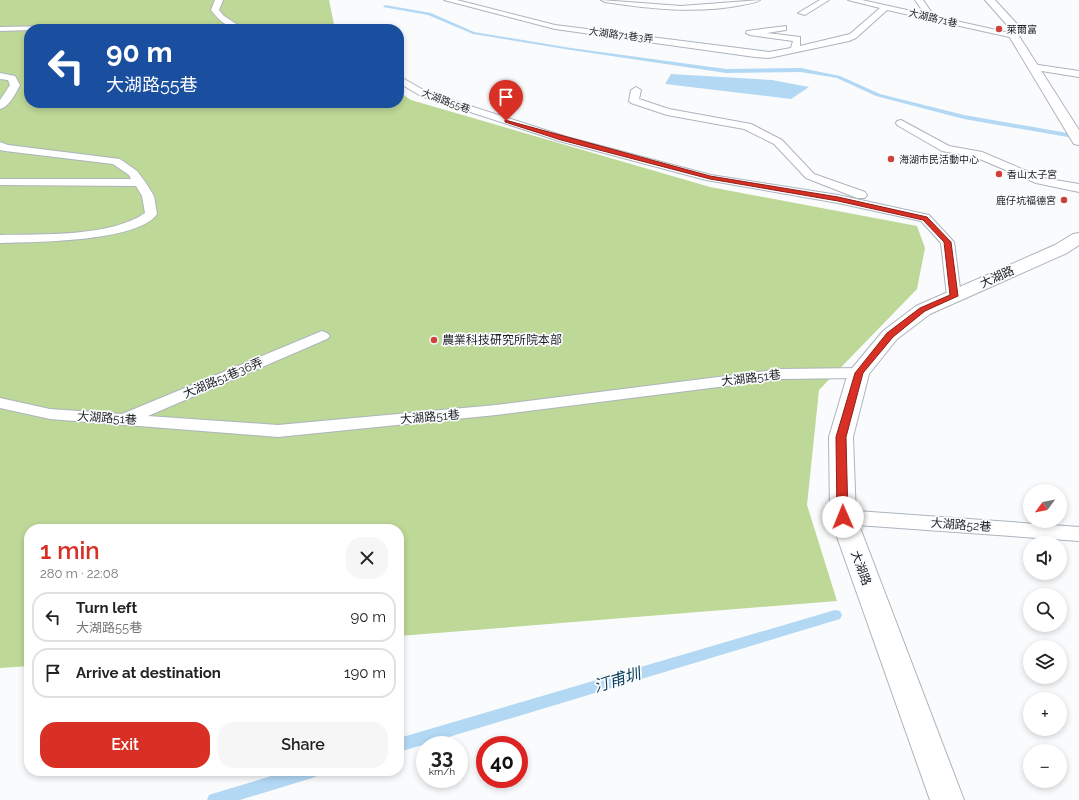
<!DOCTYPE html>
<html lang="en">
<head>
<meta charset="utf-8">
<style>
  body { margin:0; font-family:Raleway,"Noto Sans TC",sans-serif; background:#f6f6f6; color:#222; height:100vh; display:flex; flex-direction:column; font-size:15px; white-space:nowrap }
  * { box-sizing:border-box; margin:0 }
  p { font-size:13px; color:#767676 }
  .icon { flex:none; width:22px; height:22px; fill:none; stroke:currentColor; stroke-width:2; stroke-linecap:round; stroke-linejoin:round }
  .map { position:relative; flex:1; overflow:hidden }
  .side { position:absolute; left:24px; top:524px; width:380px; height:252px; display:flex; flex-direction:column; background:#fff; border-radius:16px; box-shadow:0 2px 6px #0003 }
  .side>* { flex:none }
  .hud { position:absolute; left:24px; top:24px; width:380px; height:84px; border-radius:16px; box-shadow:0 2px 6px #0003; background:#1a4fa0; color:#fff; overflow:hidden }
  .needle { width:26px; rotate:238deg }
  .tools { position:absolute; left:1023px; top:484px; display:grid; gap:8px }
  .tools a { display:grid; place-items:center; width:44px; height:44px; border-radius:50%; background:#fff; box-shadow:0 2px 6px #0003; font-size:20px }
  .speed { position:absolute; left:416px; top:736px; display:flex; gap:8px; font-size:20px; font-weight:700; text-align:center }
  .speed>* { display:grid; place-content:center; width:52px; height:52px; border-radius:50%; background:#fff; box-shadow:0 2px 6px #0003; line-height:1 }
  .speed small { font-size:10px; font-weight:400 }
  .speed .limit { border:6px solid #d22; background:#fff; color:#111 }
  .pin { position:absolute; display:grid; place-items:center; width:34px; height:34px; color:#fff; margin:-41px -17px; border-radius:50% 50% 50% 0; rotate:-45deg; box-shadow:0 0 4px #0007 }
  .pin .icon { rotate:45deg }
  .me { position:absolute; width:44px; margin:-22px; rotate:359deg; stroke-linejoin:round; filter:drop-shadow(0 0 3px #0008) }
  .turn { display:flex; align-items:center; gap:14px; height:84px; padding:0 16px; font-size:18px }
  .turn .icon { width:52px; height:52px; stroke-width:2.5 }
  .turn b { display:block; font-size:28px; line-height:34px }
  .round { display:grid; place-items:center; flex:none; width:42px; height:42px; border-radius:16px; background:#f6f6f6 }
  .headline { display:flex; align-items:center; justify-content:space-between; height:68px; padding:0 16px }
  h1 { font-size:24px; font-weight:600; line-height:30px; color:#d93025 }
  .action { display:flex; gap:8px; margin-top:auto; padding:8px 16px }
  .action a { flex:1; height:46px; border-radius:16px; background:#d93025; color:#fff; font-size:16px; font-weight:600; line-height:46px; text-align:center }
  .action a+a { background:#f6f6f6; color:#222 }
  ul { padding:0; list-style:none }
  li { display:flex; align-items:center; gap:12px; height:50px; margin:0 8px 6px; padding:0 8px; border:2px solid #e0e0e0; border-radius:16px }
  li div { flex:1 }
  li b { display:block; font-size:15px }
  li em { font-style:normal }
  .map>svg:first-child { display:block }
  .green { fill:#bed897 }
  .water { fill:#b3d8f4 }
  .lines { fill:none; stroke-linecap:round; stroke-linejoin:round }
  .stream { fill:#b3d8f4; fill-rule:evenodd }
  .service-casing { stroke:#acb4bd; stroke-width:2 }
  .tertiary-casing { stroke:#acb4bd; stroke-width:2 }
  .service { fill:#fff; fill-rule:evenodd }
  .tertiary { fill:#fff; fill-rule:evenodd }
  .route { fill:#d93025; stroke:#8d1f18 }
  .poi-dot { fill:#cf4138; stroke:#fafbfd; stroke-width:1.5 }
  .labels { text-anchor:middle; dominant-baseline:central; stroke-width:3.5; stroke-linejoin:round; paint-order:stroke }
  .far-street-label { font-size:10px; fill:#1c1f22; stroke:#fafbfd }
  .far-poi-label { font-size:10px; fill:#1c1f22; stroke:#fafbfd; text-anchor:start }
  .street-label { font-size:12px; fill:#1c1f22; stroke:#fafbfd }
  .poi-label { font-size:12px; fill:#1c1f22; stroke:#fafbfd; text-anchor:start }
  .near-water-label { font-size:16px; font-style:italic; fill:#0e405e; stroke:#fafbfd }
</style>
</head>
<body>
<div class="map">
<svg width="1079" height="800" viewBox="0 0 1079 800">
  <rect width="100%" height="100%" fill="#fafbfd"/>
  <path class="green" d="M0 0H329L335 29H29V103H399V92L411 100 710 187 917 226 925 248 917 289 819 390 807 505 837 601 399 636V529H29V666L0 668Z"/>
  <path class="water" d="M671 74 772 80 809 87 791 99 665 84Z"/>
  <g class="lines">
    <path class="stream" d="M385 5 431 13 474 32 571 48 726 69 801 68 840 76 880 94 964 115 1079 135V139L964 119 876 96 837 78 801 72 726 73 571 50 473 34 428 15 383 7Z
      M835 610 840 611 842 615 840 619 399 752V738Z
      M288 771H320L317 776 312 778 240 800H207L209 795 215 793Z"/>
    <g class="service-casing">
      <path id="service" d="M215 0H223L219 10 224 16 244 29C229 29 220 22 211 10Z
        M444 0H457L555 25 769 52 791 48 793 41 750 35 746 33 747 31 786 26V30L767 33 800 37V46L850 34 880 8 848 0H862L925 14 915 0H923L934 16 1014 34 1018 36 1014 38 887 10 856 38 849 41 769 58 755 57 555 29Z
        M601 0 681 6 760 0C755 3 748 4 742 5 697 14 650 9 605 2Z
        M820 0H829L805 15 798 13Z
        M57 26H60V29L0 31V27Z
        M1032 64 1079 71V77L1029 69 1028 67Z
        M0 73 15 76 20 85C16 93 9 107 0 109V100L10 85 8 80 0 79Z
        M399 76 427 92 567 137 711 175 838 195 929 215 954 242 961 296 959 299H949L947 296 941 243 921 221 838 203 706 180 559 141 421 96 399 83Z
        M636 87 641 90 639 99 669 109 751 124 782 140 814 174 865 192 867 195 865 198H857L806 178 774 144 744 129 667 115 631 103 629 101 631 90Z
        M901 120 949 146 982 152 1043 178 1079 184V192L1036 183 975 157 942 151 897 125 896 123 897 121Z
        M0 142 8 145 120 159 137 171 146 183 154 196 157 214C138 242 33 242 0 243V235C41 234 111 237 145 213L142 196 136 186 0 185V179H131L129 175 113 164 5 151 0 150Z
        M322 331 327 333 330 336 327 339 148 416 278 425 496 405 782 369 859 368 865 370 867 373 865 376 859 378 782 379 496 415 278 437 50 419 0 408V398L50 409 122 414Z
        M843 510 1079 527V541L843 524 836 522 833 517 836 512Z"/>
    </g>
    <g class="tertiary-casing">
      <path id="tertiary" d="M985 0H995L1017 24 1019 36 1079 130V145L1074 144 1072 141 1009 36 1007 25Z
        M1079 233V245L1067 253 930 314 897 339 869 374 853 437 856 517 964 800H930L830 517 829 437 848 373 883 331 916 306 1055 245 1073 234Z"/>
    </g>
    <use href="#service" class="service"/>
    <use href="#tertiary" class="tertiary"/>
  </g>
  <path class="route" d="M505 120 710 176 838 197 927 217 951 242 958 296 925 311 893 337 863 373 846 437 848 517 847 520H839L837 517 836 437 855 373 887 333 920 308 950 295 944 242 923 220 838 201 710 179 561 140 505 122Z"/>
  <g class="poi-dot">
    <circle cx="999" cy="29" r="4"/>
    <circle cx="891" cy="159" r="4"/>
    <circle cx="999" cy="174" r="4"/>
    <circle cx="1064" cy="200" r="4"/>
    <circle cx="434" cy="340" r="4"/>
  </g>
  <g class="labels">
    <g class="far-street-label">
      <text transform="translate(933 18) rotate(13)">大湖路71巷</text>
      <text transform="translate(621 35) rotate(7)">大湖路71巷3弄</text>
      <text transform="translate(446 101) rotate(20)">大湖路55巷</text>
    </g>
    <g class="far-poi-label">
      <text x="1007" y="29">萊爾富</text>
      <text x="899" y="159">海湖市民活動中心</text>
      <text x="1007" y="174">香山太子宮</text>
      <text x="1056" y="200" text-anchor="end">鹿仔坑福德宮</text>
    </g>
    <g class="street-label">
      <text transform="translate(997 277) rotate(-24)">大湖路</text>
      <text transform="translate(223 378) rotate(-23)">大湖路51巷36弄</text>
      <text transform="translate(751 378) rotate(-7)">大湖路51巷</text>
      <text transform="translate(430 417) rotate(-5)">大湖路51巷</text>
      <text transform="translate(107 418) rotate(4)">大湖路51巷</text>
      <text transform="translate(961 525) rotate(4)">大湖路52巷</text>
      <text transform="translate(861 568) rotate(70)">大湖路</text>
    </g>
    <g class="poi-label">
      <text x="442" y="340">農業科技研究所院本部</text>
    </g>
    <g class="near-water-label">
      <text transform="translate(617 680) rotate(-17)">汀甫圳</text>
    </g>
  </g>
</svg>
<div class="tools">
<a><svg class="needle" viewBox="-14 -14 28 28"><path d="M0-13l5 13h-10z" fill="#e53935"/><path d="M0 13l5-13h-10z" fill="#767676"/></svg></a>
<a><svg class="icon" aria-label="sound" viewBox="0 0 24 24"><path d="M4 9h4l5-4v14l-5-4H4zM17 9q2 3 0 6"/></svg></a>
<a><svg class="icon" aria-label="search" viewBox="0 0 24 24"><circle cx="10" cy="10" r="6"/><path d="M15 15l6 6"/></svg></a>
<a><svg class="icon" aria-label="layers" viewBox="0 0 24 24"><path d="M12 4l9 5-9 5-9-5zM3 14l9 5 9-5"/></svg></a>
<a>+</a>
<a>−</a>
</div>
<div class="speed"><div>33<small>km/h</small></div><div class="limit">40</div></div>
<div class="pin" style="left:506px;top:121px;background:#d93025"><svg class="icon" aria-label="arrive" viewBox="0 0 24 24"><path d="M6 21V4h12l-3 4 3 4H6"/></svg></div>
<svg class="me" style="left:843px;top:517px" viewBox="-20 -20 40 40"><circle r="19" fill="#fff"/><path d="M0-13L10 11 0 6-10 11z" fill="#d93025"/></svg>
<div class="hud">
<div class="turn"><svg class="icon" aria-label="left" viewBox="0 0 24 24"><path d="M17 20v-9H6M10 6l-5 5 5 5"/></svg><div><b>90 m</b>大湖路55巷</div></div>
</div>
<section class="side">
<div class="headline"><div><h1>1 min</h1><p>280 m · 22:08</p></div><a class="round"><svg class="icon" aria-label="close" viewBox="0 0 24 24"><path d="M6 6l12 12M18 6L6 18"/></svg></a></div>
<ul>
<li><svg class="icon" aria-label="left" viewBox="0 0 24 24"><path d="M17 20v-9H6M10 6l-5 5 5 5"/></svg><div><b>Turn left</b><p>大湖路55巷</p></div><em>90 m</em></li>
<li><svg class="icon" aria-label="arrive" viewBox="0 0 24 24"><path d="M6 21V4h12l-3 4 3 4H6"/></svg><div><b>Arrive at destination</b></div><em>190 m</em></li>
</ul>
<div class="action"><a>Exit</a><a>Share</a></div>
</section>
</div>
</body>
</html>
